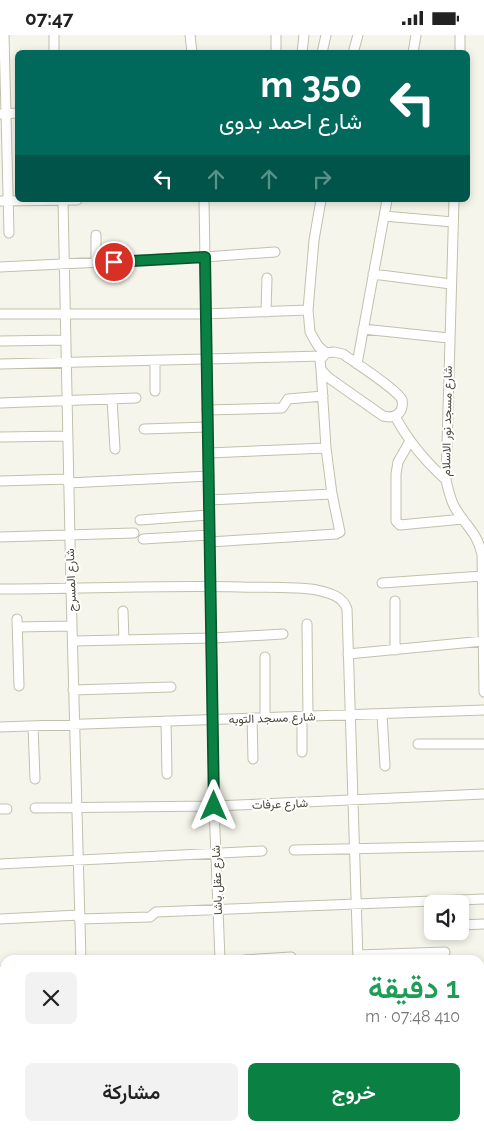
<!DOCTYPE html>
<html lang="ar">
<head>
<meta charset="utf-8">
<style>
  body { margin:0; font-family:Raleway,Vazirmatn,sans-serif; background:#f2f2f2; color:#222; direction:rtl; height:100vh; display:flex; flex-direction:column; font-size:19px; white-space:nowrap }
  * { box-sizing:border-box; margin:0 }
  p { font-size:16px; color:#767676 }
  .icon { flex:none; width:28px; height:28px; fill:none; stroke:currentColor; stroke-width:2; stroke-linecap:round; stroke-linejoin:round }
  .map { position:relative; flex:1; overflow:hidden; direction:ltr }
  .drawer { position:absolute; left:0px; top:920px; width:485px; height:176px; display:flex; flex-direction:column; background:#fff; border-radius:15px 15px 0 0; box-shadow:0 2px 8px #0003; direction:rtl }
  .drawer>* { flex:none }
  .hud { position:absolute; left:15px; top:15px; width:455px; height:152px; border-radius:8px; box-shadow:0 2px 8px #0003; direction:rtl; background:#00695c; color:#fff; overflow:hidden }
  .buttons { position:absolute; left:424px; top:860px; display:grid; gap:10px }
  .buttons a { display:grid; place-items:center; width:45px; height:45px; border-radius:8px; background:#fff; box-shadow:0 2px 8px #0003; font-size:25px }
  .pin { position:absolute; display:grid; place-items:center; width:42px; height:42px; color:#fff; margin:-21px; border:2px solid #fff; border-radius:50%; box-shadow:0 1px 5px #0007 }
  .me { position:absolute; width:55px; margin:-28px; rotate:0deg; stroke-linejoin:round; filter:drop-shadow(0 0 4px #0008) }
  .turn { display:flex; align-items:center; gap:18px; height:105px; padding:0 25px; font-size:22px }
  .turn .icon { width:65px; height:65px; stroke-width:2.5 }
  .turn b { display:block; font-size:35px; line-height:42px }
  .lanes { display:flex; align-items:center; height:48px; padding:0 25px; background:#0003; justify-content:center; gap:25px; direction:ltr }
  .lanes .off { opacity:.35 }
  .round { display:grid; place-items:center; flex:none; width:52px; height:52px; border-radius:8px; background:#f2f2f2 }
  .headline { display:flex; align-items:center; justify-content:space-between; height:85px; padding:0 25px }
  h1 { font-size:30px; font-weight:600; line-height:38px; color:#1e9e55 }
  .action { display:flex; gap:10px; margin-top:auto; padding:10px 25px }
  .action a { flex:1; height:58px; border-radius:8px; background:#0b8043; color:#fff; font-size:20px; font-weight:600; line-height:58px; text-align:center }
  .action a+a { background:#f2f2f2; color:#222 }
  .status { display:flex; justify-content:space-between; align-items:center; height:35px; padding:0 25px; background:#fff; direction:ltr }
  .status svg { height:14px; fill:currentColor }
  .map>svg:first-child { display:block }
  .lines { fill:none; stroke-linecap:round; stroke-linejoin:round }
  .minor-casing { stroke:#c1c1ad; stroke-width:11 }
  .minor { stroke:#fff; stroke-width:9 }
  .route-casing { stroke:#07532c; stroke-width:12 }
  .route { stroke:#0b8043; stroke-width:9 }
  .labels { text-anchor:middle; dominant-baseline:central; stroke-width:4; stroke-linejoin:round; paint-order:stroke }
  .street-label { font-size:12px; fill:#4a4839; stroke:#fff }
</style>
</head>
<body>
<div class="status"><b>07:47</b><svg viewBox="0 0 49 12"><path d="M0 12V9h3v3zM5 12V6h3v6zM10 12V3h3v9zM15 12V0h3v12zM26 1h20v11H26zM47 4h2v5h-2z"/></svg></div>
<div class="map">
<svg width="484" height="1096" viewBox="0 0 484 1096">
  <rect width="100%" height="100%" fill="#f5f5eb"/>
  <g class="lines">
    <g class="minor-casing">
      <path id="minor" d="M4 0 9 198
        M54 0V18
        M190 0 192 18
        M276 0V18
        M302 18 304 0
        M322 18 326 0
        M353 18 358 0
        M413 18 416 0
        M460 18V0
        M0 79 18 78
        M63 165 71 554 81 925
        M204 165 214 771 220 925
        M321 165 314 205 308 275 310 297 318 311 326 318
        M454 165 446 445C448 454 450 463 454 471 465 491 476 495 482 519L484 657
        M0 166 77 165
        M384 181 453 187
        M96 228V200
        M0 232 205 222 275 217
        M373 239 451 249
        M266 277 267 243
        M0 279H205L308 275
        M363 294 449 303
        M0 306 66 305
        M334 317 343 319C354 327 398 355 402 365 403 370 402 376 398 379 393 383 388 382 383 381L329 343 321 335 320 325 326 318Z
        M155 326V356
        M0 329 323 321
        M357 329 387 165
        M112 364 115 414
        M0 368 136 363
        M207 375 282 373 288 364 323 361
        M395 381C408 406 425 426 446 445
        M144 394 208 392
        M0 402 67 401
        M410 406 398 427 396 439V486L400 490 463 484
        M208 418 326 413
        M1 446 68 444
        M68 448 209 441
        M209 465 332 459
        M140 485 209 480
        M0 502 134 498
        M143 504 210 500
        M210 507 336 499 340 497 332 459 326 413 321 335
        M382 548 482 541
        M0 554C80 554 160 550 240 552 265 553 292 551 317 555 329 558 343 561 347 574L358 925
        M395 566V615
        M123 576 124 605
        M17 584 19 651
        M307 589 308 681
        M17 592 72 591
        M73 606 213 603 283 599
        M348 619 484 606
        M73 655 171 652
        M382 679 385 731
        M302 682V717
        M252 683 253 724
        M265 683V622
        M166 686 167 739
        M33 691 35 744
        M0 692 484 675
        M418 709H484
        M35 773 214 771 484 759
        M0 774H7
        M294 815 484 811
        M0 829 262 816
        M0 884 79 880
        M79 884 150 882 156 877 484 864
        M460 890 484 889
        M358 920 445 917
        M244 925 291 922
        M480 935H484
        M0 936H5
        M480 1000H484
        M0 1023H5
        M480 1082H484
        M85 1091V1096
        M363 1091V1096
        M0 1093 15 1091 20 1096
        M154 1096 274 1091"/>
    </g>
    <use href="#minor" class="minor"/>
  </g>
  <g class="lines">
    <g class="route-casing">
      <path id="route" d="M114 227 205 222 214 771"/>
    </g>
    <use href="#route" class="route"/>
  </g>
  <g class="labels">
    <g class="street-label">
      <text transform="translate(447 386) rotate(-89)">شارع مسجد نور الاسلام</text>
      <text transform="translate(71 545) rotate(-92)">شارع المسرح</text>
      <text transform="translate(272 683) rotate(-2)">شارع مسجد التوبه</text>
      <text transform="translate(280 769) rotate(-2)">شارع عرفات</text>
      <text transform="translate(217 845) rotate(-92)">شارع عقل باشا</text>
    </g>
  </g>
</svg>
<div class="buttons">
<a><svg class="icon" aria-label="sound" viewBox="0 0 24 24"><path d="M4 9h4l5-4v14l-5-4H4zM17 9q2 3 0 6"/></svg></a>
</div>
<div class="pin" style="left:114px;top:227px;background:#d93025"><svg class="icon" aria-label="arrive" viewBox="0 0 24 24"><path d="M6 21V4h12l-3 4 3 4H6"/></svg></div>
<svg class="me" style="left:214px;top:771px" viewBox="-20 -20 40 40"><path d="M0-17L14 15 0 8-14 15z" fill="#0b8043" stroke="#fff" stroke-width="4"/></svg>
<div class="hud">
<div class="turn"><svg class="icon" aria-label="left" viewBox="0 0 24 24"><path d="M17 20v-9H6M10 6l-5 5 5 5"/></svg><div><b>350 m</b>شارع احمد بدوى</div></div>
<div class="lanes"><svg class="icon" aria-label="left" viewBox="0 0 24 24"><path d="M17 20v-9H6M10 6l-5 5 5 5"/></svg><svg class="icon off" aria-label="ahead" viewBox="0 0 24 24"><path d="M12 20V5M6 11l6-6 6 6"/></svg><svg class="icon off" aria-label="ahead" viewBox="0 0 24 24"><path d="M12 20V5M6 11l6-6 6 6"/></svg><svg class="icon off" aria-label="right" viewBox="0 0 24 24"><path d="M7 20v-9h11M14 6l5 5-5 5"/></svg></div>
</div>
<section class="drawer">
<div class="headline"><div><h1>1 دقيقة</h1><p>410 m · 07:48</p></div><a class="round"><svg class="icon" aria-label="close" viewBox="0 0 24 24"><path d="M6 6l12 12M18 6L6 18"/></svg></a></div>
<div class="action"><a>خروج</a><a>مشاركة</a></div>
</section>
</div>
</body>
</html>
